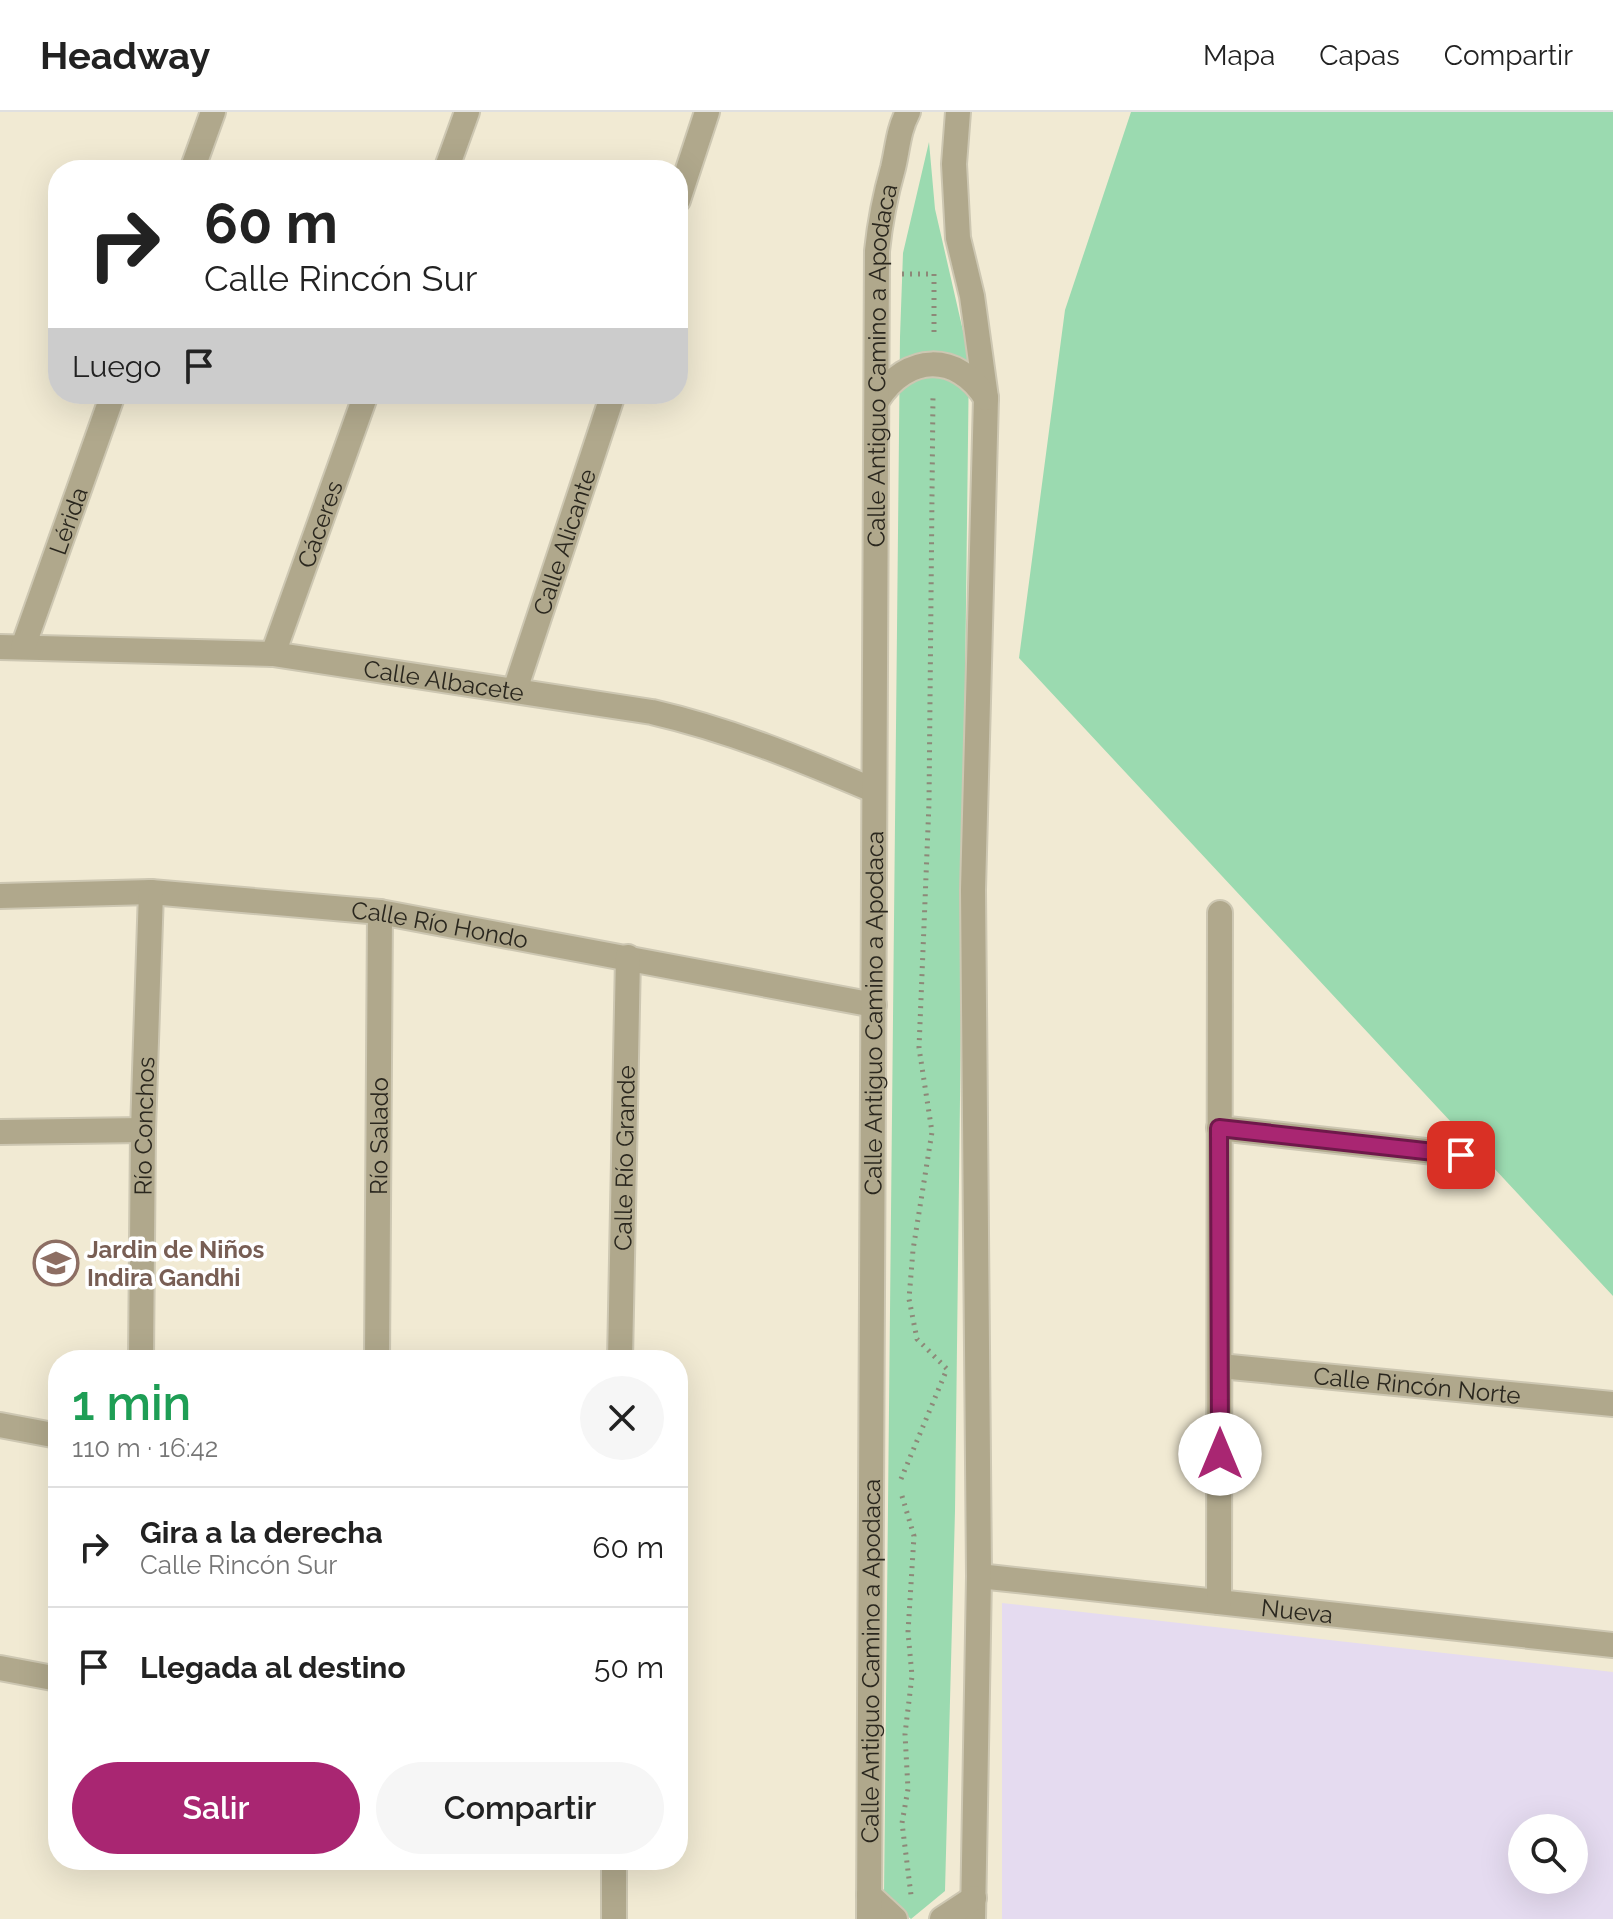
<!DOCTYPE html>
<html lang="es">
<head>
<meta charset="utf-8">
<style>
  body { margin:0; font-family:Raleway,sans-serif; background:#f6f6f6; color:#222; height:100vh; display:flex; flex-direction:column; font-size:30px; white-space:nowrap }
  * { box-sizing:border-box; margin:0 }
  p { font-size:26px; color:#767676 }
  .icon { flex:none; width:44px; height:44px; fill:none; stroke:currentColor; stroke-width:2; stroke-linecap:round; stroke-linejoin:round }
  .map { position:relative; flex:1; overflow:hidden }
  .drawer { position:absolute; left:48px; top:1238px; width:640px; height:520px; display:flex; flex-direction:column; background:#fff; border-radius:32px; box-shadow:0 8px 32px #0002 }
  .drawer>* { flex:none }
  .top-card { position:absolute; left:48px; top:48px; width:640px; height:244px; border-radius:32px; box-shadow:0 8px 32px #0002; background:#fff; color:#222; overflow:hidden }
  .tools { position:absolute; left:1508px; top:1702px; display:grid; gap:16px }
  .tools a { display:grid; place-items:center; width:80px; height:80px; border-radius:50%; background:#fff; box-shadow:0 8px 32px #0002; font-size:40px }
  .pin { position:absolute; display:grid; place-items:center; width:68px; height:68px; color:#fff; margin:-34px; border-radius:16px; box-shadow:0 4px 12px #0006 }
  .me { position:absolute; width:88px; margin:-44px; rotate:0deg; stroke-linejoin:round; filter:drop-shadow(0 0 6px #0008) }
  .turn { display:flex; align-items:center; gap:28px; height:168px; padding:0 24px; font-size:36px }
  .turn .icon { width:104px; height:104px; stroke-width:2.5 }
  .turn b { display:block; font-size:56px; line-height:68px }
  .then { display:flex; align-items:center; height:76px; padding:0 24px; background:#0003; gap:16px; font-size:30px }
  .round { display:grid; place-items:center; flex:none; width:84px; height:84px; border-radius:42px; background:#f6f6f6 }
  .headline { display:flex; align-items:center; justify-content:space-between; height:136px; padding:0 24px }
  h1 { font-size:48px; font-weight:600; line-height:60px; color:#1e9e55 }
  .primary-button { display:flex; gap:16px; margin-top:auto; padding:16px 24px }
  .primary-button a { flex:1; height:92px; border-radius:48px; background:#a92672; color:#fff; font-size:32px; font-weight:600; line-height:92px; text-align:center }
  .primary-button a+a { background:#f6f6f6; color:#222 }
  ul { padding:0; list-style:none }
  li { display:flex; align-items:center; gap:24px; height:120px; padding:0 24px; border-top:2px solid #e0e0e0 }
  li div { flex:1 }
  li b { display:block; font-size:30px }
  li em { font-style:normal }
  header { display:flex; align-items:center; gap:48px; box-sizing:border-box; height:112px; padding:0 40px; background:#fff; border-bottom:2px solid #e0e0e0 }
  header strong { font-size:38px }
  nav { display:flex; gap:44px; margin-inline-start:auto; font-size:28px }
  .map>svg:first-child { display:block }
  .industrial { fill:#e5dbf0; fill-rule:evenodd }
  .green { fill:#9bdab0 }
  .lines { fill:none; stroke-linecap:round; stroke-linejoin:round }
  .minor-casing { stroke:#cdc7b2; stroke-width:28 }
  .tertiary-casing { stroke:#cdc7b2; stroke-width:28 }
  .path { stroke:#8d8878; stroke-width:5; stroke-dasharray:2 6; stroke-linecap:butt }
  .minor { stroke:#b0a88c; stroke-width:24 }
  .tertiary { stroke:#b0a88c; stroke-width:24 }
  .route-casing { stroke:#6e194a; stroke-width:20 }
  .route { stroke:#a92672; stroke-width:14 }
  .labels { text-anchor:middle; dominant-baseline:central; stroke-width:7; stroke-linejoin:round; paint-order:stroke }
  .street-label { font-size:24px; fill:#2a271e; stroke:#fff }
  .education-label { font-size:24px; font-weight:bold; fill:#785e54; stroke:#fff; text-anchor:start }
</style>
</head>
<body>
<header>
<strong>Headway</strong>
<nav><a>Mapa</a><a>Capas</a><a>Compartir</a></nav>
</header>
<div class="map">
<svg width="1613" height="1807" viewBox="0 0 1613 1807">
  <rect width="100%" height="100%" fill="#f1ead3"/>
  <path class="industrial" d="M1002 1491 1613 1560V1807H1002ZM1522 1716H1574V1768H1522Z"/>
  <path class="green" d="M1131 0H1613V1184L1019 546 1065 198Z
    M929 30 935 97 969 245 955 1399 945 1779 911 1807 884 1784 900 225 903 141Z"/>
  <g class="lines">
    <g class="minor-casing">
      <g id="minor">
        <path d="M192 58 213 0"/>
        <path d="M446 58 467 0"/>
        <path d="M678 88 707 0"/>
        <path id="s1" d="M0 535 273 542 652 600C730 618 800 647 873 678"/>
        <path id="s2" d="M23 535 113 282"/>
        <path id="s3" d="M273 542 366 282"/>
        <path id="s4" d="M515 578 613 282"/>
        <path id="s5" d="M0 784 151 780 380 800 874 893"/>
        <path d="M1219 1016 1461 1043"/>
        <path d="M0 1020 143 1018"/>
        <path id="s6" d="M141 1248 143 1018 151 780"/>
        <path id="s7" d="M377 1248 380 800"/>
        <path id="s8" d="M620 1248 628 845"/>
        <path id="s9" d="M1220 1254 1613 1292"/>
        <path d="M0 1313 58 1324"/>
        <path id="s10" d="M979 1464 1613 1533"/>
        <path d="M1219 1490 1220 801"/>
        <path d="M0 1556 58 1567"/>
        <path d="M614 1807V1748"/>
      </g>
    </g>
    <g class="tertiary-casing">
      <g id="tertiary">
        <path d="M958 0 954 52 958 126 972 184 986 286 973 778 979 1464 973 1807"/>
        <path d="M878 287C907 242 957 240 986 286"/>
        <path d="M869 1783 895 1807"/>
        <path id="s11" d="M869 1807 877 139C880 110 885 84 893 56 898 35 898 19 908 0"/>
        <path d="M942 1807 974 1786"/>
      </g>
    </g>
    <path class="path" d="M902 162H934V224
      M901 1367 947 1257 917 1227 909 1187 913 1138 932 1020 919 936 929 691 933 282
      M902 1384 914 1424 908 1520 912 1564 905 1622 908 1677 902 1711 911 1783"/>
    <use href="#minor" class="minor"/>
    <use href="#tertiary" class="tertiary"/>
  </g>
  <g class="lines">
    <g class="route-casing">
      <path id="route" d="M1220 1342 1219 1016 1461 1043"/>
    </g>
    <use href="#route" class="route"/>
  </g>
  <defs>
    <g id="school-ring" transform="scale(2.3)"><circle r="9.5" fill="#fff" stroke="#8d6e63" stroke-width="1.5"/><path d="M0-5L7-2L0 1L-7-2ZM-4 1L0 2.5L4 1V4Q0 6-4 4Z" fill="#8d6e63"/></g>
  </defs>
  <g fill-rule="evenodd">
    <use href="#school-ring" x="56" y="1151"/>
  </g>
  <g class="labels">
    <g class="street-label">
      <text stroke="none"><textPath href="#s11" startOffset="1554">Calle Antiguo Camino a Apodaca</textPath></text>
      <text stroke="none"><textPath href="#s2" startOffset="134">Lérida</textPath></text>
      <text stroke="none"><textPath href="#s3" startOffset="138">Cáceres</textPath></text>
      <text stroke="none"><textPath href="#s4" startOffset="156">Calle Alicante</textPath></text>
      <text stroke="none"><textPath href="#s1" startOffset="446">Calle Albacete</textPath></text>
      <text stroke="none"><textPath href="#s5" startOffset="442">Calle Río Hondo</textPath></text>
      <text stroke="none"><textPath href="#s11" startOffset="906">Calle Antiguo Camino a Apodaca</textPath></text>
      <text stroke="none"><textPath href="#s6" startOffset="234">Río Conchos</textPath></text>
      <text stroke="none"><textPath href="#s7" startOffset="224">Río Salado</textPath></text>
      <text stroke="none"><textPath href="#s8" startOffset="202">Calle Río Grande</textPath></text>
      <text stroke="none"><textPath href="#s9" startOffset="198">Calle Rincón Norte</textPath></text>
      <text stroke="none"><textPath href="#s10" startOffset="320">Nueva</textPath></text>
      <text stroke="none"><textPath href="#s11" startOffset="258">Calle Antiguo Camino a Apodaca</textPath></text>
    </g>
    <g class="education-label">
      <text x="87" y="1137">Jardin de Niños<tspan x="87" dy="28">Indira Gandhi</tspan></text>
    </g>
  </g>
</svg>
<div class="tools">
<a><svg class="icon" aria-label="search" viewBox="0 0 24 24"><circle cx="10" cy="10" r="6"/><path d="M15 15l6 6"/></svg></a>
</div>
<div class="pin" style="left:1461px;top:1043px;background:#d93025"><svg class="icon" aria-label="arrive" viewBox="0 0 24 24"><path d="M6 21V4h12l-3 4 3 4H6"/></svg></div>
<svg class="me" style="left:1220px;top:1342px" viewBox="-20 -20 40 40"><circle r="19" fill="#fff"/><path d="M0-13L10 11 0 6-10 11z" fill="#a92672"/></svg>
<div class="top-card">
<div class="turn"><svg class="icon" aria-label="right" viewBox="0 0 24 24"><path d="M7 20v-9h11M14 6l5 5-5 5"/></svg><div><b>60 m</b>Calle Rincón Sur</div></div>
<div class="then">Luego<svg class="icon" aria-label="arrive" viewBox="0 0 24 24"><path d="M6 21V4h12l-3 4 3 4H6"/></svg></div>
</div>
<section class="drawer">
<div class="headline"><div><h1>1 min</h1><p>110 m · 16:42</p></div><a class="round"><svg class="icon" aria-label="close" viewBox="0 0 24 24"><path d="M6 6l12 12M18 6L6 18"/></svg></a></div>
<ul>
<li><svg class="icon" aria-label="right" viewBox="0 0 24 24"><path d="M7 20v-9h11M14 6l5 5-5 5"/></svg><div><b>Gira a la derecha</b><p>Calle Rincón Sur</p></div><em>60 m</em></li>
<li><svg class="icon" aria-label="arrive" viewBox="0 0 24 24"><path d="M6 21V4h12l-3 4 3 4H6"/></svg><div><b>Llegada al destino</b></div><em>50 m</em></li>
</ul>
<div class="primary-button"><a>Salir</a><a>Compartir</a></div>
</section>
</div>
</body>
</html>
